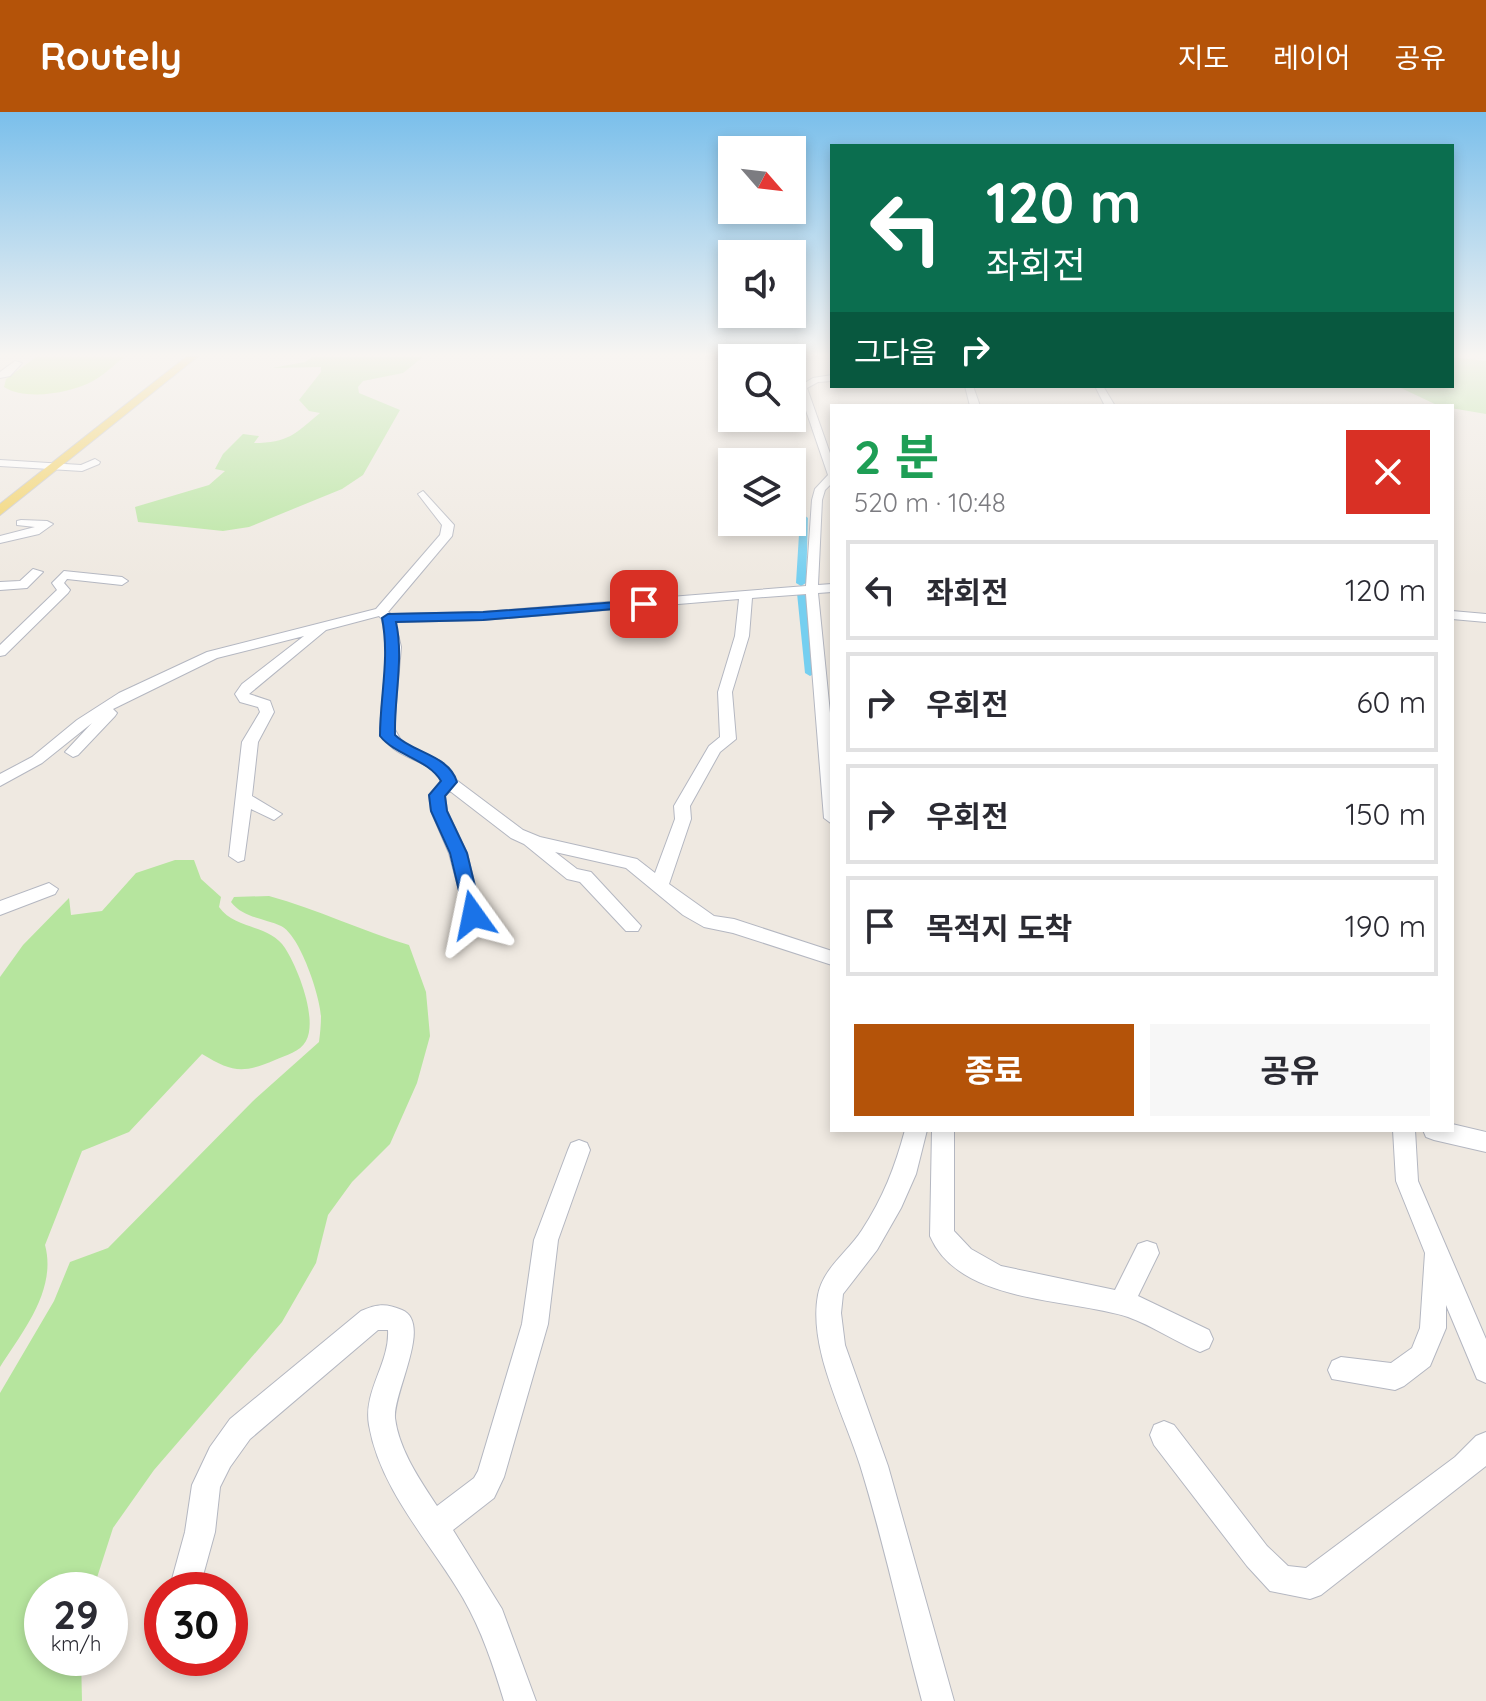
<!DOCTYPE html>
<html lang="ko">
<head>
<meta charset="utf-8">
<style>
  body { margin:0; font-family:Quicksand,"Noto Sans KR",sans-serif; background:#f7f7f7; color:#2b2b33; height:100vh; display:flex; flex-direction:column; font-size:30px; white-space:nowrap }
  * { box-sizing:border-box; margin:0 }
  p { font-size:26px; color:#7c7c81 }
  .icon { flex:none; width:44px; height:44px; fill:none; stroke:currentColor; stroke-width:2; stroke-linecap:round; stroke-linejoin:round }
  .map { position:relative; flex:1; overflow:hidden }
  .panel { position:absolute; left:830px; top:292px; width:624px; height:728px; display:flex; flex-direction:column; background:#fff; border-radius:0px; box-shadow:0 4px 12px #0003 }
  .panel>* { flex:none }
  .banner { position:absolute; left:830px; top:32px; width:624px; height:244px; border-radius:0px; box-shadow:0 4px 12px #0003; background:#0b6e4f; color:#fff; overflow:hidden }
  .needle { width:52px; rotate:118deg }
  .buttons { position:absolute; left:718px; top:24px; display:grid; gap:16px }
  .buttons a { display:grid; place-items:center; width:88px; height:88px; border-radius:0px; background:#fff; box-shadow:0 4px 12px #0003; font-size:40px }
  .speed { position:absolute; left:24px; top:1460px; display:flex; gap:16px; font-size:40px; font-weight:700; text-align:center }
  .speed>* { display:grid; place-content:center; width:104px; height:104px; border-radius:50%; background:#fff; box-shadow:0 4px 12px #0003; line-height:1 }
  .speed small { font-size:20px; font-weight:400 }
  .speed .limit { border:12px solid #d22; background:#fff; color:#111 }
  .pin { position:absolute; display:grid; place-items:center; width:68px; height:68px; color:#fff; margin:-34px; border-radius:16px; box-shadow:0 4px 12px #0006 }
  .me { position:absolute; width:88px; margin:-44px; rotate:348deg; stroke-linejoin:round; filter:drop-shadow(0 0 6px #0008) }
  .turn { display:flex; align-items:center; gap:28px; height:168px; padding:0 24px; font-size:36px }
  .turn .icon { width:104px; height:104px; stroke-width:2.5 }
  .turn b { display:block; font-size:56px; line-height:68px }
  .then { display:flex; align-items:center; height:76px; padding:0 24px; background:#0003; gap:16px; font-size:30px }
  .round { display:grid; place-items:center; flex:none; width:84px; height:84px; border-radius:0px; background:#f7f7f7 }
  .head { display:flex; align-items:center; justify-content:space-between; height:136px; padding:0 24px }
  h1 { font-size:48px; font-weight:700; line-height:60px; color:#1e9e55 }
  .cta { display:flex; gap:16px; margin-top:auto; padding:16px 24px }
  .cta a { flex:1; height:92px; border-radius:0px; background:#b45309; color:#fff; font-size:32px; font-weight:700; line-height:92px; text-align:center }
  .cta a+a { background:#f7f7f7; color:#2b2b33 }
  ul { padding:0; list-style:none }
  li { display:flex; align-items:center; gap:24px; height:100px; margin:0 16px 12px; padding:0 8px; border:4px solid #e1e1e2; border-radius:0px }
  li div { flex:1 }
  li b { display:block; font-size:30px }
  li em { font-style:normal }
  header { display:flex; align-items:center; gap:48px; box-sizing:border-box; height:112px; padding:0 40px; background:#b45309; color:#fff }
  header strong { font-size:38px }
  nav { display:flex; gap:44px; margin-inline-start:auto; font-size:28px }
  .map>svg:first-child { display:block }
  .green { fill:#b6e59e }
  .pitch { fill:#c9ec9a }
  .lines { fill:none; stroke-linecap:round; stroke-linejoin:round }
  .canal { fill:#75cff0; fill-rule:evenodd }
  .minor-casing { stroke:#b4b7c1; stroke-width:2 }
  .major-casing { stroke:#c9c9c9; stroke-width:2 }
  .minor { fill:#fff; fill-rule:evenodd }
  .major { fill:#f2d163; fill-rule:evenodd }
  .route { fill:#1a73e8; stroke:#114b97; stroke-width:2 }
</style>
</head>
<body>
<header>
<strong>Routely</strong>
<nav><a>지도</a><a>레이어</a><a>공유</a></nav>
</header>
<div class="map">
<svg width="1486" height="1589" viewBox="0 0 1486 1589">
  <rect width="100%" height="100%" fill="#efe9e1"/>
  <path class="green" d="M312 245H423L403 261 363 269 358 275 359 281 400 298 363 363 342 377 249 415 223 419 138 410 135 395 209 373 225 359 215 357 223 342 243 322 259 324 254 331C288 331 295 322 320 301L309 299 299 288 321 260V255L272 256 305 250Z
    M1452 245 1486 249V302L1439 294 1401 276 1379 274H1452Z
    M175 748H194L201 767 221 785 219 795C235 818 270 812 285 836 298 856 318 907 306 929 300 940 286 943 275 948 242 962 232 960 202 942L129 1020 82 1039 45 1133C57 1178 23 1219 0 1255V865L23 833 69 786 71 803 102 799 136 761Z
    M269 784C317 797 362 819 409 833L426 880 430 924 417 971 390 1032 352 1070 328 1103 316 1151 282 1210 154 1358 113 1416 93 1478H42V1546H81L82 1589H0V1281L54 1189 70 1150 108 1136 253 989 319 930C320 922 321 913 321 904 320 884 300 823 281 814 264 806 243 806 231 790L234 785Z"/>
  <path class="pitch" d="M36 245H124C114 253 104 263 93 269 71 281 26 289 4 275L6 267Z"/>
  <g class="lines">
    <path class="canal" d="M804 403 808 406 806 471 801 474 796 471 800 406Z
      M802 478 807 481 815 561 810 564 805 561 797 481Z"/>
    <g class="minor-casing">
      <path id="minor" d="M15 249 22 251 10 264 0 266V260Z
        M832 263V269L818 270 807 276 832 347V371L825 378 822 388 818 473 832 472V480L818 481 832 621V712L824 706 806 482 752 486 749 524 732 580 736 627 720 640 690 694 691 707 669 772 714 804 734 807 832 839V853L733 821 704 815 683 803 626 756 555 740 577 757 591 760 641 814 638 819H626L580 770 567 767 524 732 511 726 450 679 445 684 447 699 467 741 482 803 479 808H467L449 741 431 699 429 683 441 669C427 642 390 651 380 616L387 535 382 507 379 504 326 518 249 582 270 589 274 600 258 630 252 684 282 702 274 708 251 697 244 748 238 750 229 744 242 630 260 600 258 595 240 590 235 582 242 572 304 524 217 546 113 597 117 601 115 604 78 643 73 645 65 640 92 611 42 651 0 674V662L32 645 77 608 119 581 207 540 376 497 440 423 442 413 418 382 423 379 454 413 452 424 388 500 391 502 483 500 806 474 812 388 815 377 828 363 798 275 813 266ZM739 487 735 524 718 580 720 625 709 634 674 694 675 707 655 761 637 747 540 725 523 718 455 667 442 650 402 630 394 616 401 535 395 510 483 508Z
        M965 274H973L980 294H970Z
        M1095 274H1103L1115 294H1105Z
        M95 347 100 350 99 352 82 359 0 354V348L81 353Z
        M21 408 47 409 53 412 39 422 0 431V424L35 415 17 413V409Z
        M33 457 43 460 27 476 0 478V470L20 469Z
        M64 459 122 465 128 469 122 473 67 467 64 471 70 478 68 481 5 543 0 544V533L57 478 52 471Z
        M1452 499 1486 502V510L1452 507Z
        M49 771 58 777 55 782 0 803V789Z
        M1452 1012 1486 1020V1040L1434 1028 1426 1025 1423 1018H1452Z
        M905 1018H927L916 1062 901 1096 877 1138 843 1182 841 1201 845 1233 888 1354 954 1589H922C901 1511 884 1430 860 1353 844 1302 808 1236 818 1183 823 1156 848 1140 862 1118 883 1086 895 1055 905 1018Z
        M932 1018H954V1119L971 1137 1001 1154 1115 1178 1138 1132 1147 1129 1156 1132 1159 1141 1138 1184 1209 1218 1213 1227 1209 1236 1200 1240C1176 1230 1153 1214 1128 1205 1069 1186 959 1192 930 1124Z
        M1393 1018H1415L1418 1069 1486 1227V1271L1477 1267 1446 1193V1216L1430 1254 1404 1274 1395 1278 1332 1267 1328 1258 1332 1249 1341 1245 1391 1251 1412 1236 1420 1216 1425 1141 1396 1069Z
        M579 1028 587 1031 590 1038 558 1128 548 1212 504 1365 494 1386 453 1418 502 1497 536 1589H504C493 1553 482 1519 463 1486 431 1431 380 1378 369 1313 363 1279 390 1251 388 1218H378L250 1327 230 1355 220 1375 215 1420 199 1478H169L185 1420 192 1373 210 1335 230 1307 361 1199C377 1192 386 1191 402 1198 433 1211 393 1280 395 1306 399 1338 420 1368 437 1394L474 1366 478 1359 522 1212 534 1128 568 1038 571 1031Z
        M1164 1309 1174 1313 1267 1434 1288 1454 1306 1456 1455 1345 1476 1324 1486 1320V1354L1321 1483 1310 1487 1270 1479 1247 1454 1154 1333 1150 1323 1154 1313Z"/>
    </g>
    <g class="major-casing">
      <path id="major" d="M186 245H197L0 403V392Z"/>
    </g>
    <use href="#minor" class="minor"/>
    <use href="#major" class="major"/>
  </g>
  <linearGradient id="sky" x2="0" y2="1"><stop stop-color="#7abfeb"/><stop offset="0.52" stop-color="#f8f5f2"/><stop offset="1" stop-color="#f8f5f2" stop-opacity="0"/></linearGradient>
  <rect width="1486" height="467" fill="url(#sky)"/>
  <path class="route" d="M644 488 650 492 649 494 483 508 396 510C404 547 394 585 395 623 413 641 449 643 457 670L445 684 447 699 467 741 482 803 479 808H466L450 741 431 699 429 683 441 669C428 647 396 644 380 624 380 584 390 546 382 506L388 502 483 500Z"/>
</svg>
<div class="buttons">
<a><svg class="needle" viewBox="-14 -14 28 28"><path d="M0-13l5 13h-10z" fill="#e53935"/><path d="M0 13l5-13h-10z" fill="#7c7c81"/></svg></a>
<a><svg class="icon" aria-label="sound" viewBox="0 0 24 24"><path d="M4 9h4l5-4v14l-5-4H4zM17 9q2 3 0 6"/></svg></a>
<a><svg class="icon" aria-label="search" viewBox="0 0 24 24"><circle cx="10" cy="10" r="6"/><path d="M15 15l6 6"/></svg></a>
<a><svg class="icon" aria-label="layers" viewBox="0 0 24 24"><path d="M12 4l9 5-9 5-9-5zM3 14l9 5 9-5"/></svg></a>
</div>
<div class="speed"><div>29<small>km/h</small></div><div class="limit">30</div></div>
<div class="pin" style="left:644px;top:492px;background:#d93025"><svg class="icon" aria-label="arrive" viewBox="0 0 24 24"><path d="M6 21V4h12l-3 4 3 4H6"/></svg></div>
<svg class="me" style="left:473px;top:803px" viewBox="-20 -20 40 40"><path d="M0-17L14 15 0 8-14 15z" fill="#1a73e8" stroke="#fff" stroke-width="4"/></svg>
<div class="banner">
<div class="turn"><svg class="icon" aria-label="left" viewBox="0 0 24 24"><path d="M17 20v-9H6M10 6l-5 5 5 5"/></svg><div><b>120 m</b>좌회전</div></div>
<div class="then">그다음<svg class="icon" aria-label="right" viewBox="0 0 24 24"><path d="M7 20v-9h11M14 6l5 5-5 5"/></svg></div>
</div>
<section class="panel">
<div class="head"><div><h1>2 분</h1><p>520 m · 10:48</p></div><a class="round" style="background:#d93025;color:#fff"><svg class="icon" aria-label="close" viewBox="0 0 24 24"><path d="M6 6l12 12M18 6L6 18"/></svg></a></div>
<ul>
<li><svg class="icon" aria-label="left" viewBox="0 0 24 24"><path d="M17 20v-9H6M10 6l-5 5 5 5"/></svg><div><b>좌회전</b></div><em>120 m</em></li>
<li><svg class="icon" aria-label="right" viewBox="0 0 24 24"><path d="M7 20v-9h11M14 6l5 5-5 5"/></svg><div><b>우회전</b></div><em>60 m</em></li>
<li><svg class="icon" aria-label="right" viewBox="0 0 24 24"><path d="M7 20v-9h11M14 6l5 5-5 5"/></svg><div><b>우회전</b></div><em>150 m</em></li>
<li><svg class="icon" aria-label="arrive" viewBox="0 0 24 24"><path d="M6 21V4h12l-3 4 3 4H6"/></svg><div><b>목적지 도착</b></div><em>190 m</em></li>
</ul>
<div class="cta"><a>종료</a><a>공유</a></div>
</section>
</div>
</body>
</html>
